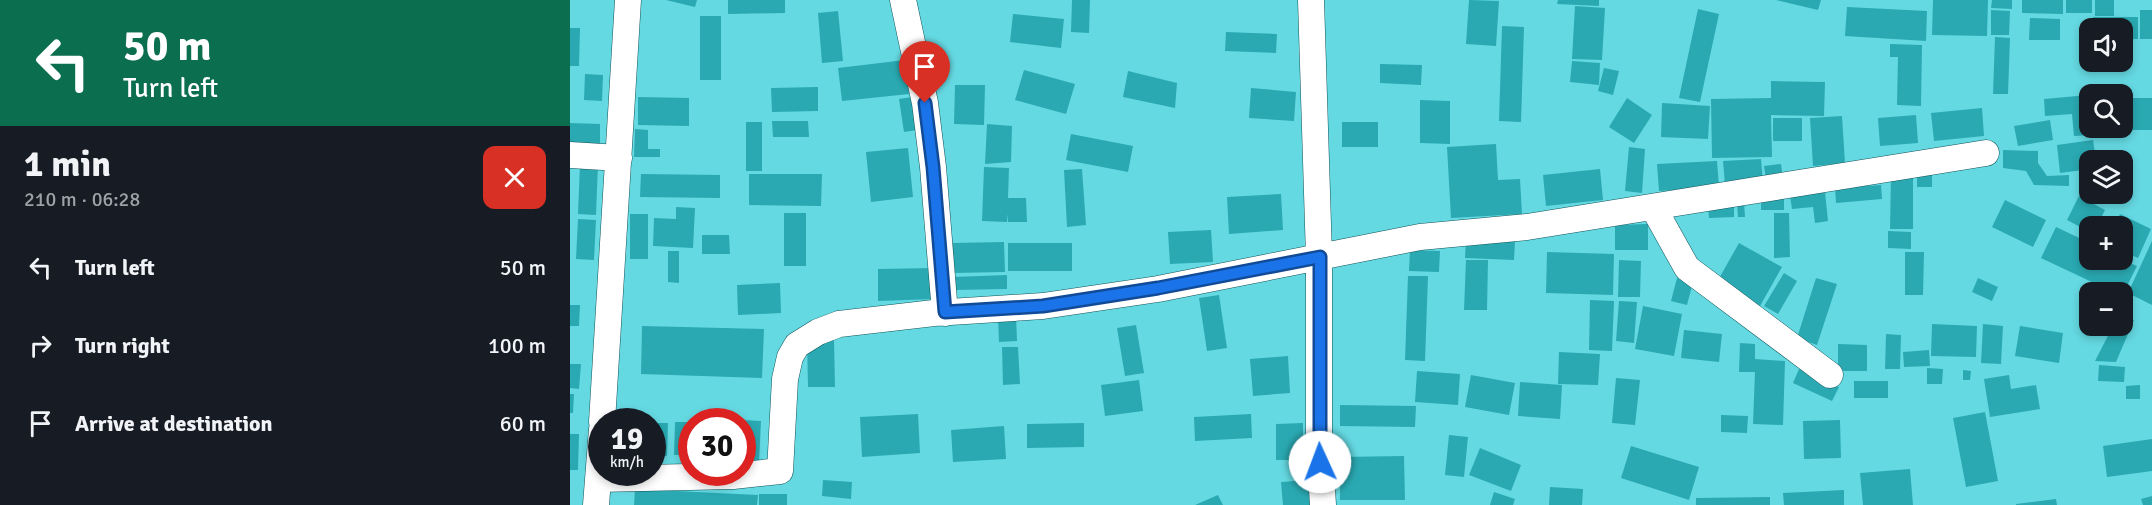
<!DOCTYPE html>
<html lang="en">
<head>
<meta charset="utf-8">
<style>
  body { margin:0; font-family:Signika,sans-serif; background:#20242c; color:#f1f3f6; height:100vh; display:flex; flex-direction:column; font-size:22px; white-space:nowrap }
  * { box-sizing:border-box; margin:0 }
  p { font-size:20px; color:#9ea1a6 }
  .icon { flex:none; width:33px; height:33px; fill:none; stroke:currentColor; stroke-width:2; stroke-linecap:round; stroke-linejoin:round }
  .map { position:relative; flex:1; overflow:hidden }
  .sheet { display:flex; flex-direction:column; background:#171b24; width:570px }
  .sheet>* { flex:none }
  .banner { background:#0b6e4f; color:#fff; overflow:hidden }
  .fabs { position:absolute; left:1509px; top:18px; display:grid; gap:12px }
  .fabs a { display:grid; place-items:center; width:54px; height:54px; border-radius:12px; background:#171b24; box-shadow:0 3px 9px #0003; font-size:30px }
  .speed { position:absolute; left:18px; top:408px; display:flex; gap:12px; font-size:30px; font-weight:700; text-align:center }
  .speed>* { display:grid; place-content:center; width:78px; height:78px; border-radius:50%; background:#171b24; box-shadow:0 3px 9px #0003; line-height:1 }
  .speed small { font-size:15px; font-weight:400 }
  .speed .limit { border:9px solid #d22; background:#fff; color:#111 }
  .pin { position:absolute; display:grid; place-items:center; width:51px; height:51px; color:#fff; margin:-62px -26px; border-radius:50% 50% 50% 0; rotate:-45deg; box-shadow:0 0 6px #0007 }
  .pin .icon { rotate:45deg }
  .me { position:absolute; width:66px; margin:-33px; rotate:358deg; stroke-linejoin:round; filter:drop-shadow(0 0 4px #0008) }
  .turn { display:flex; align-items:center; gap:21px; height:126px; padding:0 24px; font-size:27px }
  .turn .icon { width:78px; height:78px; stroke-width:2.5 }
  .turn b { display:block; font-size:42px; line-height:51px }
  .round { display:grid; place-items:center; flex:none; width:63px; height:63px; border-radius:12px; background:#20242c }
  .head { display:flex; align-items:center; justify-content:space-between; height:102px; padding:0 24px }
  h1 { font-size:36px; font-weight:800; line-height:45px }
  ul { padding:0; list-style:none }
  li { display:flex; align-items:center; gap:18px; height:78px; padding:0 24px }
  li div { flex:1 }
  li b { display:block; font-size:22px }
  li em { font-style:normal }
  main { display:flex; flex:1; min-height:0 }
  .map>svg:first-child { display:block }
  .building { fill:#2aa9b2 }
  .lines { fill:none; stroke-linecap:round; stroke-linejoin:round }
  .street-casing { stroke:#115358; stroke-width:27 }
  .street { stroke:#fff; stroke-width:26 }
  .route-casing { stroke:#114b97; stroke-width:15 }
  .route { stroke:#1a73e8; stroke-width:10 }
</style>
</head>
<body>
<main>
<section class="sheet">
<div class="banner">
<div class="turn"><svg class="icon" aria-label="left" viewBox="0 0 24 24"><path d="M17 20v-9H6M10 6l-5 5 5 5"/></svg><div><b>50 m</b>Turn left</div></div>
</div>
<div class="head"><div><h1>1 min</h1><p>210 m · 06:28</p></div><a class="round" style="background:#d93025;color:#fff"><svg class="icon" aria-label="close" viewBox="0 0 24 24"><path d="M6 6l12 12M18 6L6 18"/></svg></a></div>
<ul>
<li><svg class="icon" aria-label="left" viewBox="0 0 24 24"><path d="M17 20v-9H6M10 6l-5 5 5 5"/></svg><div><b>Turn left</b></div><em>50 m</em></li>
<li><svg class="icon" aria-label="right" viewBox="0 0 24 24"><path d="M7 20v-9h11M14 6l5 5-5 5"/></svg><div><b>Turn right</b></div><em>100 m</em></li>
<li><svg class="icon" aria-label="arrive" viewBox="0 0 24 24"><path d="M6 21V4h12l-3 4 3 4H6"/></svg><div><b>Arrive at destination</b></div><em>60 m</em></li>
</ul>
</section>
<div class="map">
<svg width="1582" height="505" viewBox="0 0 1582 505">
  <rect width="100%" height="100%" fill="#65d9e2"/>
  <path class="building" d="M96 0H127L125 7Z
    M158 0H215V13L158 14Z
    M502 0H520L519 33 501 32Z
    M899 0 929 1 926 46 896 44Z
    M988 0H1029V6L987 4Z
    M1206 0H1251L1248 10Z
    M1363 0H1418L1417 36 1362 35Z
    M1422 0H1442V9L1421 8Z
    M1452 0H1493V14L1452 13Z
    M1496 0H1522V13H1496Z
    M1525 0H1544V16H1525Z
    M1005 6 1035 8 1032 60 1002 59Z
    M1277 7 1357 11 1356 41 1275 36Z
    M1128 9 1149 14 1130 102 1109 98Z
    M1421 10 1440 11 1439 35H1421Z
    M1570 10H1582V39H1570Z
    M268 11 273 61 252 63 248 13Z
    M443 14 494 19 491 48 440 42Z
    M130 16H151V80H130Z
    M1523 17H1568V39H1552V28H1523Z
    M1460 18 1490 19V40H1459Z
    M932 26 954 27 951 122 929 121Z
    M0 28H10L9 66H0Z
    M656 32 707 34 706 53 655 51Z
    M1425 37 1440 38 1438 94H1423Z
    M1320 44 1352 45 1351 106 1327 105 1328 57H1320Z
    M335 60 339 94 272 101 268 68Z
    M1002 61 1030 63 1029 85 1000 82Z
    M810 64 852 65 851 85 810 83Z
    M1034 68 1049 71 1043 95 1028 91Z
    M454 70 505 84 496 114 445 100Z
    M558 71 607 83 605 108 553 97Z
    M15 74 33 75 32 101 14 100Z
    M1201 81 1255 82 1254 116 1201 115 1202 157 1142 158 1141 99 1201 98Z
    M385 85H415L414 125 384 124Z
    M248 87V111L202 112 201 88Z
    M681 88 726 92 724 121 679 118Z
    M1518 95 1521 135 1504 136 1502 114 1475 116 1474 99Z
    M348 96 354 129 334 132 329 99Z
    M68 97 119 98V126L68 125Z
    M1057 98 1082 115 1064 143 1039 127Z
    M1554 98H1582V130H1554Z
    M850 100 880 101V144L850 143Z
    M1092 103 1140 106 1138 139 1091 137Z
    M1412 108 1414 136 1364 141 1361 113Z
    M1346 115 1348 143 1310 146 1308 118Z
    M1272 116 1275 163 1243 166 1240 118Z
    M1203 118H1232V141H1203Z
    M1480 120 1483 140 1448 146 1444 126Z
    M202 121H238L239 137H203Z
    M176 122H192V171H176Z
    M772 122H808V147H772Z
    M0 123 30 124V144H0Z
    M417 124 442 126 441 162 415 164Z
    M65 129 78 130V149H90V157H64Z
    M501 134 563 146 558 172 496 160Z
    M1523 140 1526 160H1520V169L1490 173 1487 145Z
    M926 144 928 180 950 179 952 214 881 218 877 147Z
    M1059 147 1075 149 1072 193 1055 191Z
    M338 148 343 197 301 202 296 152Z
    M1433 150 1468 151V163L1477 176 1499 175V186L1464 185 1456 171 1433 168Z
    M1191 159 1193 183 1155 185 1153 161Z
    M1147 161 1149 187 1089 191 1087 164Z
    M10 164H28L26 215 8 214Z
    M1211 164 1213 178 1196 180 1194 166Z
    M414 167 439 168 438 198H456L457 222H438V214L437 222 412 221Z
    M512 169 516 225 497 227 494 170Z
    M1030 169 1033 200 976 206 973 175Z
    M1347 173H1362V187H1347Z
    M71 174 150 175V198L70 197Z
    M179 174H252L251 206 179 205Z
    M1321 174H1343V229H1320Z
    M1311 185 1312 199 1266 203 1265 188Z
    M1255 192 1258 221 1245 223 1243 207 1222 209 1220 196Z
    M711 194 713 230 659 234 657 197Z
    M1509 196 1535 210 1527 226H1520V232L1497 220Z
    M1214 198V210H1191V199Z
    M1435 200 1476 220 1463 247 1422 227Z
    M1167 202H1174L1175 217H1168Z
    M1164 204V217L1139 218 1138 205Z
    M106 207 125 208 123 248 83 246 84 218 106 219Z
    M214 213H236V266H214Z
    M1204 213H1219L1220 257 1204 258Z
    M60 214H78V259H60Z
    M1550 214 1581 229 1568 258 1552 251V226H1545Z
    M8 219 26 220 24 260 6 259Z
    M1078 224V250H1045V225Z
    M1486 227 1520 243V260H1553L1567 266 1554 292H1543L1471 258Z
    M641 230 643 262 600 264 598 232Z
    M1318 231 1341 232V249L1318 248Z
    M132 235H159L160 254H132Z
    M896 239 945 241 944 260 895 258Z
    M1582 241V305L1558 293Z
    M434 242 435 272 382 273 381 243Z
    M438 243H502V271H438Z
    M1169 243 1212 267 1190 306 1147 282Z
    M840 250 870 251 869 272 839 271Z
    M98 251H109V283L98 282Z
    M977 252 1044 254 1043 295 976 293Z
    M1335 252H1354L1353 295H1335Z
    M896 260H918L917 310H894Z
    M1049 260 1071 261 1070 297H1048Z
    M364 268V299L308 301V269Z
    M1214 273 1227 281 1208 314 1194 306Z
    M437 275V289L383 290 382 277Z
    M838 276H858L855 361 835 360Z
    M1107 278 1123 282 1117 305 1101 301Z
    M1246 278 1267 284 1247 345 1227 338Z
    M1408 278 1428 287 1422 301 1402 292Z
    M210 283 211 313 168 315 167 285Z
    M649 295 657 348 637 351 629 298Z
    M1020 300 1044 301 1042 351 1019 350Z
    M1049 301 1067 302 1064 343 1046 341Z
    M0 305H10L9 326H0Z
    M1073 306 1112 314 1104 356 1065 349Z
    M446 315 447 341 429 342 428 316Z
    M1552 320H1564L1546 362 1525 361 1543 326H1552Z
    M1362 324 1407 326 1406 357 1361 356Z
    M1413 324 1433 326 1431 364 1411 363Z
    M566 325 574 373 555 376 547 328Z
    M72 326 194 329 192 378 71 374Z
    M1450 326 1493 333 1489 363 1445 356Z
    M1114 330 1152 334 1149 362 1111 358Z
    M1316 334 1331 335 1330 369H1315Z
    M264 340 265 387H238L237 341Z
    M1170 343 1185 344V359L1215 361 1213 425 1183 424 1185 372H1169Z
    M1268 344 1297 345V371H1268Z
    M432 347H448L450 384 433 385Z
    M1359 350 1360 366 1334 367 1333 352Z
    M989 352 1030 354 1028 385 988 384Z
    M718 356 720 393 683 396 680 359Z
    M0 364H11L9 389 0 388Z
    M1529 365 1555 367 1554 382 1528 381Z
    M1357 368 1373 369 1372 384H1357Z
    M1229 369 1269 387 1262 401 1223 383Z
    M1393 370 1401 371 1400 380H1393Z
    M847 371 890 374 888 405 845 402Z
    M901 375 945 383 939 415 895 407Z
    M1439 375 1441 389 1466 385 1470 409 1420 417 1414 379Z
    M1046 378 1070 380 1065 425 1042 423Z
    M569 380 573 411 535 416 531 385Z
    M1284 381H1318V398H1284Z
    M950 382 992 385 990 419 948 416Z
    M1570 385V399H1556V386Z
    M0 394H4L3 413H0Z
    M770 405 846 406 845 427 770 426Z
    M1415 412 1428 481 1396 487 1383 418Z
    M348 414 350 453 292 457 290 417Z
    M681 414 682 438 625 441 624 417Z
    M1151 415 1178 416 1177 433 1151 432Z
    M172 420 191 421 189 463 172 462Z
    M1270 420 1271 458 1234 459 1233 421Z
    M105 422H122V455H104Z
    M82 423H98L97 456 82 455Z
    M514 423V447L457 448V424Z
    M733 423V460H706V424Z
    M434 426 436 459 383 462 381 430Z
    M0 434H9L8 470H0Z
    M879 435 898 437 894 477 875 475Z
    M1582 439V471L1537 477 1533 446Z
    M1061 446 1129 467 1119 500 1051 478Z
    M910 448 951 465 941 491 899 475Z
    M834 456 835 500H770V457Z
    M1340 469 1343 505H1293L1290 473Z
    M253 480 282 482 281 499 252 496Z
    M739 480 740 505H713L711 482Z
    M980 487 1013 489 1012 505H979Z
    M65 489 188 495 187 505H64Z
    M1274 490V505H1214L1213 493Z
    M924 492 945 499 943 505H920Z
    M189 494H217V505H189Z
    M648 495 653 505H625Z
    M1582 496V505H1573L1571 499Z
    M1200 497V505H1126V498Z
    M1486 499 1487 505H1446V504Z"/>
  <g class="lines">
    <g class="street-casing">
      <path id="street" d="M333 0 355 103 363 167 375 313
        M741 0 749 257V440L753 505
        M0 155 49 158
        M1083 207 1117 268 1260 375
        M32 422 58 0
        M28 479 163 476 210 471 215 379 220 357 227 345 248 332 269 324 364 313 473 306 588 289 850 237 957 227 1416 153
        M26 505 32 429"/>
    </g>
    <use href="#street" class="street"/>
  </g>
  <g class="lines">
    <g class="route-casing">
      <path id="route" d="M355 103 363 167 375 312 473 306 588 288 750 257V462"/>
    </g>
    <use href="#route" class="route"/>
  </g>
</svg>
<div class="fabs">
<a><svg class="icon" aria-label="sound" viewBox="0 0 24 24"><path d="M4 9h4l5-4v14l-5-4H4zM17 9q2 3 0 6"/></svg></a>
<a><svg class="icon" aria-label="search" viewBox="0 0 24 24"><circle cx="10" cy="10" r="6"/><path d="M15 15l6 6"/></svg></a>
<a><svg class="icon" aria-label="layers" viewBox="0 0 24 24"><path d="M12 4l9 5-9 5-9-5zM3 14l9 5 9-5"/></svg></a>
<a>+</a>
<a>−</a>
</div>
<div class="speed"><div>19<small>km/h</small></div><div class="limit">30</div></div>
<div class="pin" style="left:355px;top:103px;background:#d93025"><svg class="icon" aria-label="arrive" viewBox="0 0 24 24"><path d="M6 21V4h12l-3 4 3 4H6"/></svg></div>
<svg class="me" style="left:750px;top:462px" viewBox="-20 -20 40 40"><circle r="19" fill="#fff"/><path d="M0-13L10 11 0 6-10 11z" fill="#1a73e8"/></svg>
</div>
</main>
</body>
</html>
